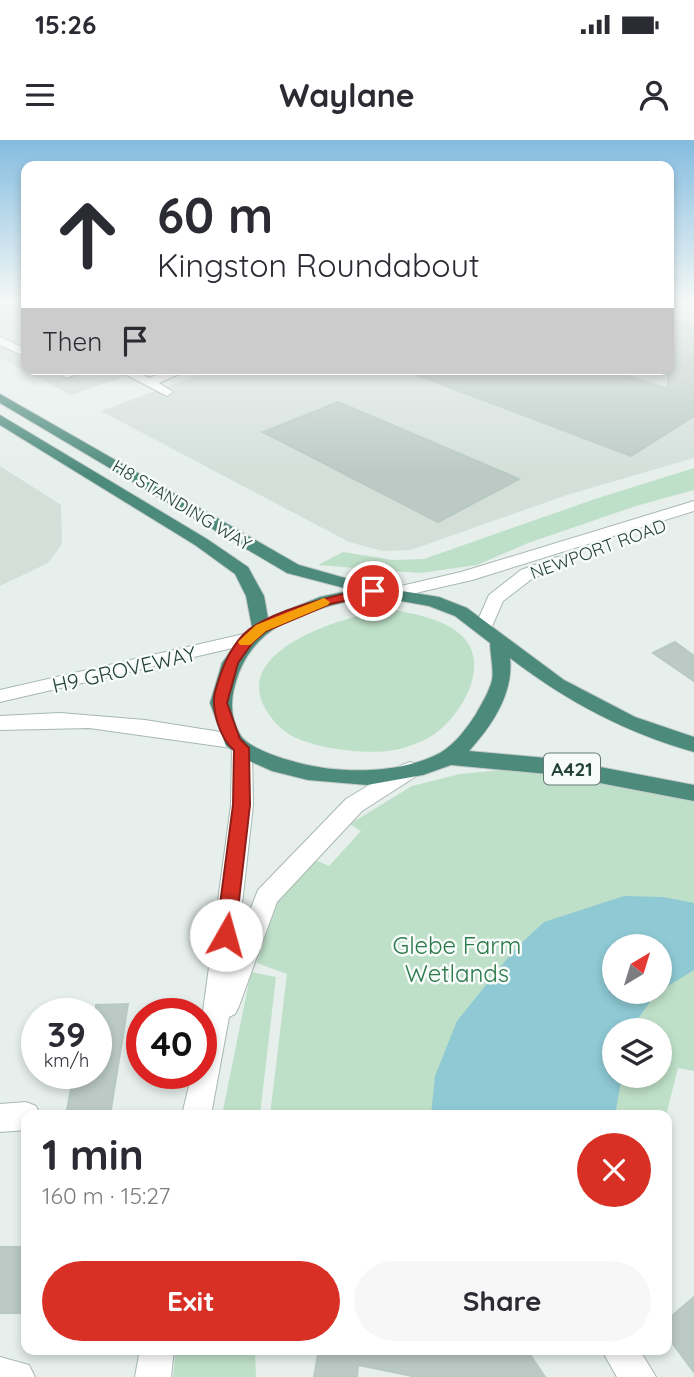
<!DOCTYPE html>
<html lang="en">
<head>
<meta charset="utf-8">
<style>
  body { margin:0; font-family:Quicksand,sans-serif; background:#f7f7f7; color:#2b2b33; height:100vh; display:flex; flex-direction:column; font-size:26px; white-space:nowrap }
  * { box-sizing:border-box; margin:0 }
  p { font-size:23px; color:#7c7c81 }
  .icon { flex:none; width:38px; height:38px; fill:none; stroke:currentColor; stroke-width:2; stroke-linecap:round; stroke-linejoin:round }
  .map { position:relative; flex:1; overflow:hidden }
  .drawer { position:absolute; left:21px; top:970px; width:651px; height:245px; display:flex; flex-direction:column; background:#fff; border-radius:14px; box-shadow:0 4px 10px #0003 }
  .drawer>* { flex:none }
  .guide { position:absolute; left:21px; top:21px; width:653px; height:214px; border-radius:14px; box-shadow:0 4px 10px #0003; background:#fff; color:#2b2b33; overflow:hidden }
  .needle { width:46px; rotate:38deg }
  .fabs { position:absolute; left:602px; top:794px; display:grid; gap:14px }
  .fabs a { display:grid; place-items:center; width:70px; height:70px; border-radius:50%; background:#fff; box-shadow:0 4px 10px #0003; font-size:35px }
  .speed { position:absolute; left:21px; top:858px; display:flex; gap:14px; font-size:35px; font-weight:700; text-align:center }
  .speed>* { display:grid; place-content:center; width:91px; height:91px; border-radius:50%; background:#fff; box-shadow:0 4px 10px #0003; line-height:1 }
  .speed small { font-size:18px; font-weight:400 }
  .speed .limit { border:10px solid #d22; background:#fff; color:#111 }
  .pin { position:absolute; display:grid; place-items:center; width:60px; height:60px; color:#fff; margin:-30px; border:4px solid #fff; border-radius:50%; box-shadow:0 2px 7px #0007 }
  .me { position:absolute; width:77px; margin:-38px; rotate:7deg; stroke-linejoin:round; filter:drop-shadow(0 0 5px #0008) }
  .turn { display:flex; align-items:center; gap:24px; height:147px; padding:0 21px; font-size:32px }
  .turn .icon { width:91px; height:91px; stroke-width:2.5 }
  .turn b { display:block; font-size:49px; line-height:60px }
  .then { display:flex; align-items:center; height:66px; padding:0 21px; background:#0003; gap:14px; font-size:26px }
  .round { display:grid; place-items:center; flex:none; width:74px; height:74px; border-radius:37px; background:#f7f7f7 }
  .head { display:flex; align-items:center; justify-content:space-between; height:119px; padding:0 21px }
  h1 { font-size:42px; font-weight:700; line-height:52px }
  .button { display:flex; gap:14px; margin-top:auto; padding:14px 21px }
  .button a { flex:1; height:80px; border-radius:42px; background:#d93025; color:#fff; font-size:28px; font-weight:700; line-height:80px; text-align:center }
  .button a+a { background:#f7f7f7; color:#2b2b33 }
  .status { display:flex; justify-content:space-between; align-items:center; height:49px; padding:0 35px; background:#fff; direction:ltr }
  .status svg { height:19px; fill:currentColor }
  header { display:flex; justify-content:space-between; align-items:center; height:91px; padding:0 21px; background:#fff; font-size:32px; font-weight:700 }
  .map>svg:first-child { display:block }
  .built { fill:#d4dfda }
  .green { fill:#bfe0c8; fill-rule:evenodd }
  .water { fill:#8ec9d4 }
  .building { fill:#bbcac4; stroke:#b8c9c2; stroke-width:2 }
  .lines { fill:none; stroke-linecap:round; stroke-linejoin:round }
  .minor-casing { stroke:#a8b8b2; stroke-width:2 }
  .tertiary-casing { stroke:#a8b8b2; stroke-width:2 }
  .trunk-casing { stroke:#c2cac8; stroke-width:2 }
  .minor { fill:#fff; fill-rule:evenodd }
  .tertiary { fill:#fff; fill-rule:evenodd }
  .trunk { fill:#4c8a7c; fill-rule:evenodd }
  .route { fill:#d93025; stroke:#8d1f18; stroke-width:2 }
  .slow { fill:#f59e0b }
  .labels { text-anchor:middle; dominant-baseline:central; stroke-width:5; stroke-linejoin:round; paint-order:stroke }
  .far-street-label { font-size:18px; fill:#24423a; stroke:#f7fbf9 }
  .shield { fill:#f7fbf9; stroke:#637a73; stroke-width:2 }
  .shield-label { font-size:19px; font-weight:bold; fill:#24423a }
  .street-label { font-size:21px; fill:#24423a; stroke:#f7fbf9 }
  .near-park-label { font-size:24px; fill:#2d7a4b; stroke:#f7fbf9 }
</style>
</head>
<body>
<div class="status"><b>15:26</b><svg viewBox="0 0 49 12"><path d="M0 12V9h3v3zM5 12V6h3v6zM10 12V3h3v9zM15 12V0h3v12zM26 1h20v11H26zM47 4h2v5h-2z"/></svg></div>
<header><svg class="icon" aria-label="menu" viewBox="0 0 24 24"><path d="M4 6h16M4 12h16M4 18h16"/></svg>Waylane<svg class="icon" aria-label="person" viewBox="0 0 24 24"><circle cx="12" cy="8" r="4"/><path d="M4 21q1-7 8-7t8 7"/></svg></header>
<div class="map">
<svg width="694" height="1237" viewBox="0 0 694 1237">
  <rect width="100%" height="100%" fill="#e6efeb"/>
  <path class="built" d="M0 162H26V229H145L71 255 0 218Z
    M669 162H694V318L567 355 411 410 382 411 349 402 101 271 215 229H668Z
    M0 326 61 365 62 404 48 423 0 446Z"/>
  <path class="green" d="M694 328V350L636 366 528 403 477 425 420 433 318 425 343 412 392 420 424 419 595 359Z
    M390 469C414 474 447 479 464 498 491 528 459 579 430 597 423 601 413 605 406 607 378 617 328 610 301 600 286 595 274 583 266 570 229 508 350 475 390 469Z
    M510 629 621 646 694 661V931L678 928 666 975H270L287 834 257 823 278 758 311 718 329 726 361 691 350 684 412 646 460 634ZM614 807H660V852H614ZM614 891H660V936H614Z
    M251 832 276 837 260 975H222Z
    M176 1209H255L256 1237H173Z"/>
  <path class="water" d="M624 756 663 757 694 763V830L660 851V807H614V852H657L635 883 633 891H614V936H622L615 975H431L435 936 457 881 514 810 544 782Z"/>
  <path class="building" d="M668 178 694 186V276L631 316 406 231 607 229 668 249Z
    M338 262 519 339 438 382 263 292Z
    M675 502 694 516V541L653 513Z
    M128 864 110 975H66L74 933H96V865Z
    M0 1107H26V1173H0Z
    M694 1157V1232L667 1196V1180Z
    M319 1209H526L545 1237H417L358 1225 357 1237H314Z"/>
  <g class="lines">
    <g class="minor-casing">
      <path id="minor" d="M0 197 26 209V217L0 205Z
        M51 229H88L67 238Z
        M115 229H131L149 238 172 229H190L159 243 173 252 167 256Z
        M26 962 36 966 40 975H26V990L0 992V964Z
        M601 1209H639L656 1237H617Z
        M0 1217 29 1225 35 1237H0Z"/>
    </g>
    <g class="tertiary-casing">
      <path id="tertiary" d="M694 361V371L472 440 394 458 385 453 388 449 461 432Z
        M557 417 563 418 565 422 563 426 533 438 503 461 490 491H478L475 487 489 455 521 430Z
        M248 493 254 495 257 499 254 503 0 562V550Z
        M60 573 145 580 233 594 240 596 252 608 253 665 238 801 258 750 346 659 402 625 410 622 418 625 421 630 418 635 362 671 277 762 239 866 235 874 229 877 211 975H182L192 933H201V886L231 665 232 608 89 588 0 590V576Z
        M140 1209H174L171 1237H135Z"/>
    </g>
    <g class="trunk-casing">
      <path id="trunk" d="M0 254 299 425 377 447 439 457 467 468 564 540 635 577 694 597V612C626 593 566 561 510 518 514 553 492 586 469 611L558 619 694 645V661L558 635 451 625 423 635 367 645 308 640 272 631 247 620 226 606 210 563 222 523 242 495 252 487 246 456 235 434 195 405 0 285V275L207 399 248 427 264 456 268 478 320 457 352 450 287 433 0 263ZM373 456 429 466 455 476 490 503C490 515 494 528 492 540 489 552 482 563 476 574 467 588 455 604 440 613 400 634 341 634 299 623 284 619 250 609 241 596 231 580 230 562 235 545 252 479 314 469 373 456Z"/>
    </g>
    <use href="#minor" class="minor"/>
    <use href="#tertiary" class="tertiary"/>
    <use href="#trunk" class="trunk"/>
  </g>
  <linearGradient id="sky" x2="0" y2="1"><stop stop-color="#84bce0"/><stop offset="0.48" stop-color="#f4f8f6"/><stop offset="1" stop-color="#f4f8f6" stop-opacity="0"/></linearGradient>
  <rect width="694" height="335" fill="url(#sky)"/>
  <path class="route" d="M373 447 379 451 377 454 330 464 266 491 253 502 238 523 227 563 240 599 249 608 250 665 235 795 233 801 226 803 219 801 216 795 233 665 234 610C220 599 211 569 215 552 221 531 228 511 243 495 268 470 338 455 373 447Z"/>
  <path class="slow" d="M324 458 330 462 328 465 266 491 250 505H240L238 502 256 485Z"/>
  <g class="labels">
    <g class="far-street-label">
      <text transform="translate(182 365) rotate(31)">H8 STANDING WAY</text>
      <text transform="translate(598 409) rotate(-20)">NEWPORT ROAD</text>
    </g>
    <rect class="shield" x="544" y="613.5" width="56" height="31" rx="5"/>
    <g class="shield-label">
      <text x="572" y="629">A421</text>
    </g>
    <g class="street-label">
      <text transform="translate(124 529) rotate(-13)">H9 GROVEWAY</text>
    </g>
    <g class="near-park-label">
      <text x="457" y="805">Glebe Farm<tspan x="457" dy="28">Wetlands</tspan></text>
    </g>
  </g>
</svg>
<div class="fabs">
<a><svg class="needle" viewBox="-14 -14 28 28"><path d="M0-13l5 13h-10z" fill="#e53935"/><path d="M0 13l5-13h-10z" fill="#7c7c81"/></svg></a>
<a><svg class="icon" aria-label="layers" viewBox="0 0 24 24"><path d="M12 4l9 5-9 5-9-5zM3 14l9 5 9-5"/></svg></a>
</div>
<div class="speed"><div>39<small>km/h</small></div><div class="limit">40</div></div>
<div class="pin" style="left:373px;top:451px;background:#d93025"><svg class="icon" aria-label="arrive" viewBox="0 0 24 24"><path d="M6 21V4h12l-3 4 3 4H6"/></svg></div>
<svg class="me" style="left:226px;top:795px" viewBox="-20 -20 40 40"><circle r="19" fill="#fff"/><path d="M0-13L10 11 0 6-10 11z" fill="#d93025"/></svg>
<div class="guide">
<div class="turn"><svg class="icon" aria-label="ahead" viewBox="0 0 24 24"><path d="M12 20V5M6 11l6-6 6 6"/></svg><div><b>60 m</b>Kingston Roundabout</div></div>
<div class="then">Then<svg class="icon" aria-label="arrive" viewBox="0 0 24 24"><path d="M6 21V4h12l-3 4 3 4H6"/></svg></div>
</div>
<section class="drawer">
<div class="head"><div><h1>1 min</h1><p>160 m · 15:27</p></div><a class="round" style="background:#d93025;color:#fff"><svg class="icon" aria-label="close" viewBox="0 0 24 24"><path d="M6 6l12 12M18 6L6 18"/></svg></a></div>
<div class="button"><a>Exit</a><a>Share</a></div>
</section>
</div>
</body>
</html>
